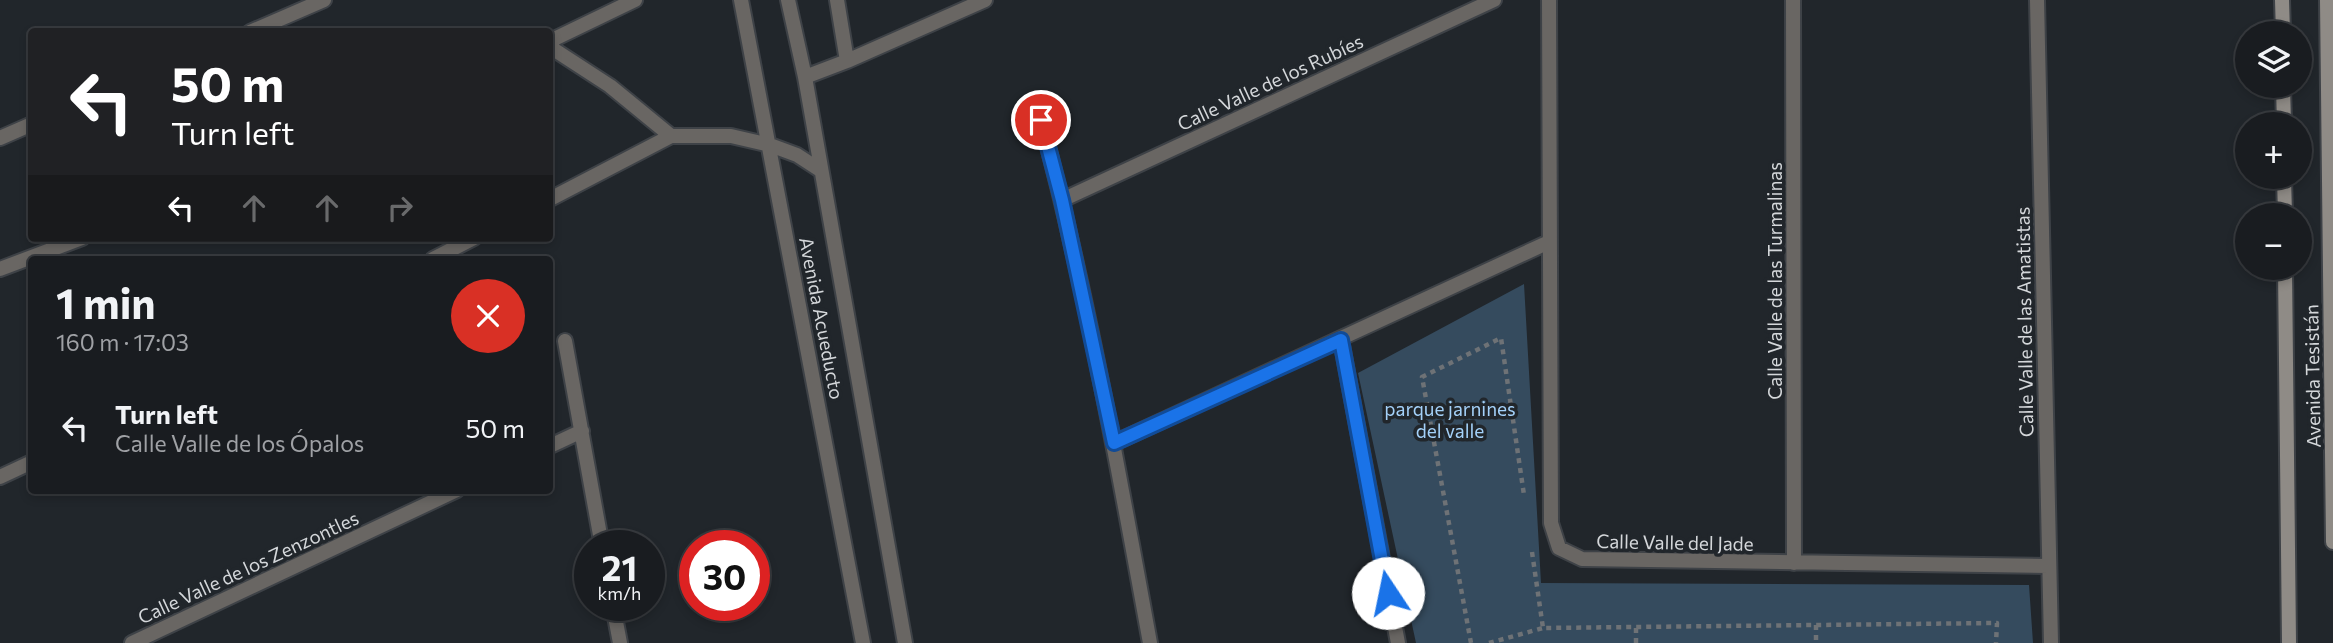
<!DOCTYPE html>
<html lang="en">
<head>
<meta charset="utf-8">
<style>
  body { margin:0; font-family:Commissioner,sans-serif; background:#222529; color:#f1f3f6; height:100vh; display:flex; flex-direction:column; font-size:26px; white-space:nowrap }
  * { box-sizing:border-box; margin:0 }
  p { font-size:23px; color:#9fa1a5 }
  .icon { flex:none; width:38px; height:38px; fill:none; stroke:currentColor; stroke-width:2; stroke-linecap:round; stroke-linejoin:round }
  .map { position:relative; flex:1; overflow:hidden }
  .side { position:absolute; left:28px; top:256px; width:525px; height:238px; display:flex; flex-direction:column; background:#191c20; border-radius:7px; box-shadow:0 4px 10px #0003,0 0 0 2px #373a3e }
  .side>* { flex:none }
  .guide { position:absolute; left:28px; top:28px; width:525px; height:214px; border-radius:7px; box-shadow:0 4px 10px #0003,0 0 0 2px #373a3e; background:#202124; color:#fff; overflow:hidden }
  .controls { position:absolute; left:2235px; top:21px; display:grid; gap:14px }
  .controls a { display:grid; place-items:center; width:77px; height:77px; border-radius:50%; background:#191c20; box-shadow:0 4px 10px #0003,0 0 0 2px #373a3e; font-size:35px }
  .speed { position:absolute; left:574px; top:530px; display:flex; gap:14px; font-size:35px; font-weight:700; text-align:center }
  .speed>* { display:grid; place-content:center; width:91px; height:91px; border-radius:50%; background:#191c20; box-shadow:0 4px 10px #0003,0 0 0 2px #373a3e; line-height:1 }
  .speed small { font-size:18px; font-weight:400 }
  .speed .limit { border:10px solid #d22; background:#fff; color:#111 }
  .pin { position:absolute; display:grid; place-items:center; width:60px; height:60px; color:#fff; margin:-30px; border:4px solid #fff; border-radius:50%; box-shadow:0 2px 7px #0007 }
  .me { position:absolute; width:77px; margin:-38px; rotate:349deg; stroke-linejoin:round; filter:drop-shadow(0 0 5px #0008) }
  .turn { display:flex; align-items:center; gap:24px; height:147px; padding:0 28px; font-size:32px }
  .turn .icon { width:91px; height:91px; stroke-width:2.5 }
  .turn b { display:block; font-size:49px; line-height:60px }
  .lanes { display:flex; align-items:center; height:66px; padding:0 28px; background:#0003; justify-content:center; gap:35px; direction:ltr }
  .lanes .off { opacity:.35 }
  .round { display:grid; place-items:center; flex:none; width:74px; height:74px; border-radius:37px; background:#222529 }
  .overview { display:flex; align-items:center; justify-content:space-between; height:119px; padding:0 28px }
  h1 { font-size:42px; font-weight:700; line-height:52px }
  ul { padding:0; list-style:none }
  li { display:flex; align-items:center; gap:21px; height:105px; padding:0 28px }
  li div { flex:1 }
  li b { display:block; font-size:26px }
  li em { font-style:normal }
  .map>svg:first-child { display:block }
  .green { fill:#354b5e }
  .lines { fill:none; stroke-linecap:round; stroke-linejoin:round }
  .street-casing { stroke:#3e4247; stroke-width:18 }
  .secondary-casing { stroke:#3e4247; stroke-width:18 }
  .path { stroke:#6e7276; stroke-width:4.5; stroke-dasharray:5 5; stroke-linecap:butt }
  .street { stroke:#696663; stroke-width:14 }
  .secondary { stroke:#8f8b86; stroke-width:14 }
  .route-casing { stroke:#114b97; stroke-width:18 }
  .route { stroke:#1a73e8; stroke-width:12 }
  .labels { text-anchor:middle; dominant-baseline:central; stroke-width:7; stroke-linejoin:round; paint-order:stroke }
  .street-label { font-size:19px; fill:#d4d7da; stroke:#21262b }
  .park-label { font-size:19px; fill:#a4d1f9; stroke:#21262b }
</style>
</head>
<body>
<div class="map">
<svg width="2333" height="643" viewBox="0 0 2333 643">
  <rect width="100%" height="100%" fill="#21262b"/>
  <path class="green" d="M1524 284 1541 583 2029 585 2033 643H1416L1358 373Z"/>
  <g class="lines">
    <g class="street-casing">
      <path id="street" d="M741 0 863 643
        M788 0 805 77 905 643
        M837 0 847 61
        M1549 0 1551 523 1559 548 1582 559 2048 566
        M1793 0 1794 563
        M2037 0 2051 643
        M250 32 324 0
        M550 41 635 0
        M550 47 610 86 671 136
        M805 77 847 61 985 0
        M1041 120C1087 292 1118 468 1150 643
        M0 138 32 124
        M550 199 671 136H731L770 145 797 155 820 170
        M1062 200 1494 0
        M433 259 474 238
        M0 269 82 238
        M1341 340 1398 643
        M565 341 602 546
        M1114 443 1549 242
        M550 446 582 431
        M0 477 32 462
        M613 606 620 643
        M132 643 457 490"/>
    </g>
    <g class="secondary-casing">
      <path id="secondary" d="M2282 0 2283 33
        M2327 0 2333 542
        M2283 86 2284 124
        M2284 177 2285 215
        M2285 268 2289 643"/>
    </g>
    <path class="path" d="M1532 552 1543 628 1997 623 1996 643
      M1816 625V643
      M1471 643 1422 377 1501 338 1524 495
      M1489 643 1543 628
      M1636 643V627"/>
    <use href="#street" class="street"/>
    <use href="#secondary" class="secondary"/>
  </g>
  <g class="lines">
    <g class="route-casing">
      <path id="route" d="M1041 120 1062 200 1114 443 1341 340 1388 593"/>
    </g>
    <use href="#route" class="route"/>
  </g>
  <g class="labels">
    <g class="street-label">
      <text transform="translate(1270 82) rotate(-25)">Calle Valle de los Rubíes</text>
      <text transform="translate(1774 281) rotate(-90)">Calle Valle de las Turmalinas</text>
      <text transform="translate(822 318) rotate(79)">Avenida Acueducto</text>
      <text transform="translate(2024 322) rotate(-91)">Calle Valle de las Amatistas</text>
      <text transform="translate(2312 376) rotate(-91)">Avenida Tesistán</text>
      <text transform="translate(1675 542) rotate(1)">Calle Valle del Jade</text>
      <text transform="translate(248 567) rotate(-25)">Calle Valle de los Zenzontles</text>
    </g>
    <g class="park-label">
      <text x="1450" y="408">parque jarnines<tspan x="1450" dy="22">del valle</tspan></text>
    </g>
  </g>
</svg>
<div class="controls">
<a><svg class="icon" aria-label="layers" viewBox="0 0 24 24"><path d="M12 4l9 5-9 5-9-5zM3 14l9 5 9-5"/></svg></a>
<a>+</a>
<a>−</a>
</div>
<div class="speed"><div>21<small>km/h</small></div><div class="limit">30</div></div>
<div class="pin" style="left:1041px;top:120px;background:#d93025"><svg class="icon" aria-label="arrive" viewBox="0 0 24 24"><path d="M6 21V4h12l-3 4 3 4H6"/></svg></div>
<svg class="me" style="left:1388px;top:593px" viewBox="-20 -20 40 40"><circle r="19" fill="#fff"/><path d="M0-13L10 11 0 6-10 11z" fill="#1a73e8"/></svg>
<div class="guide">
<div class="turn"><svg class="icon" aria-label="left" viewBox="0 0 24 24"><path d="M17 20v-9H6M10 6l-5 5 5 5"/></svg><div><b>50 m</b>Turn left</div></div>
<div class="lanes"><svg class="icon" aria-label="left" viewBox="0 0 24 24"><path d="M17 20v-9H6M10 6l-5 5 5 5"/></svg><svg class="icon off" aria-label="ahead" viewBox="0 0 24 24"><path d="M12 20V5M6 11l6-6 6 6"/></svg><svg class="icon off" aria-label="ahead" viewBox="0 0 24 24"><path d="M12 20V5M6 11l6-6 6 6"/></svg><svg class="icon off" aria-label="right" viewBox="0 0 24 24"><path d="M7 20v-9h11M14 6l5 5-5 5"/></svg></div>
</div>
<section class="side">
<div class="overview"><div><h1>1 min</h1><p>160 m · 17:03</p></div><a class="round" style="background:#d93025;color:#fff"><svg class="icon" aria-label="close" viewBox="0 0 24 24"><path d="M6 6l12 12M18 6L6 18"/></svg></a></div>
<ul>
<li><svg class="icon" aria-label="left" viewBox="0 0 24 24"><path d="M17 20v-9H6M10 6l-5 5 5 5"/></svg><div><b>Turn left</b><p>Calle Valle de los Ópalos</p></div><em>50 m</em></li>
</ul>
</section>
</div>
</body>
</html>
